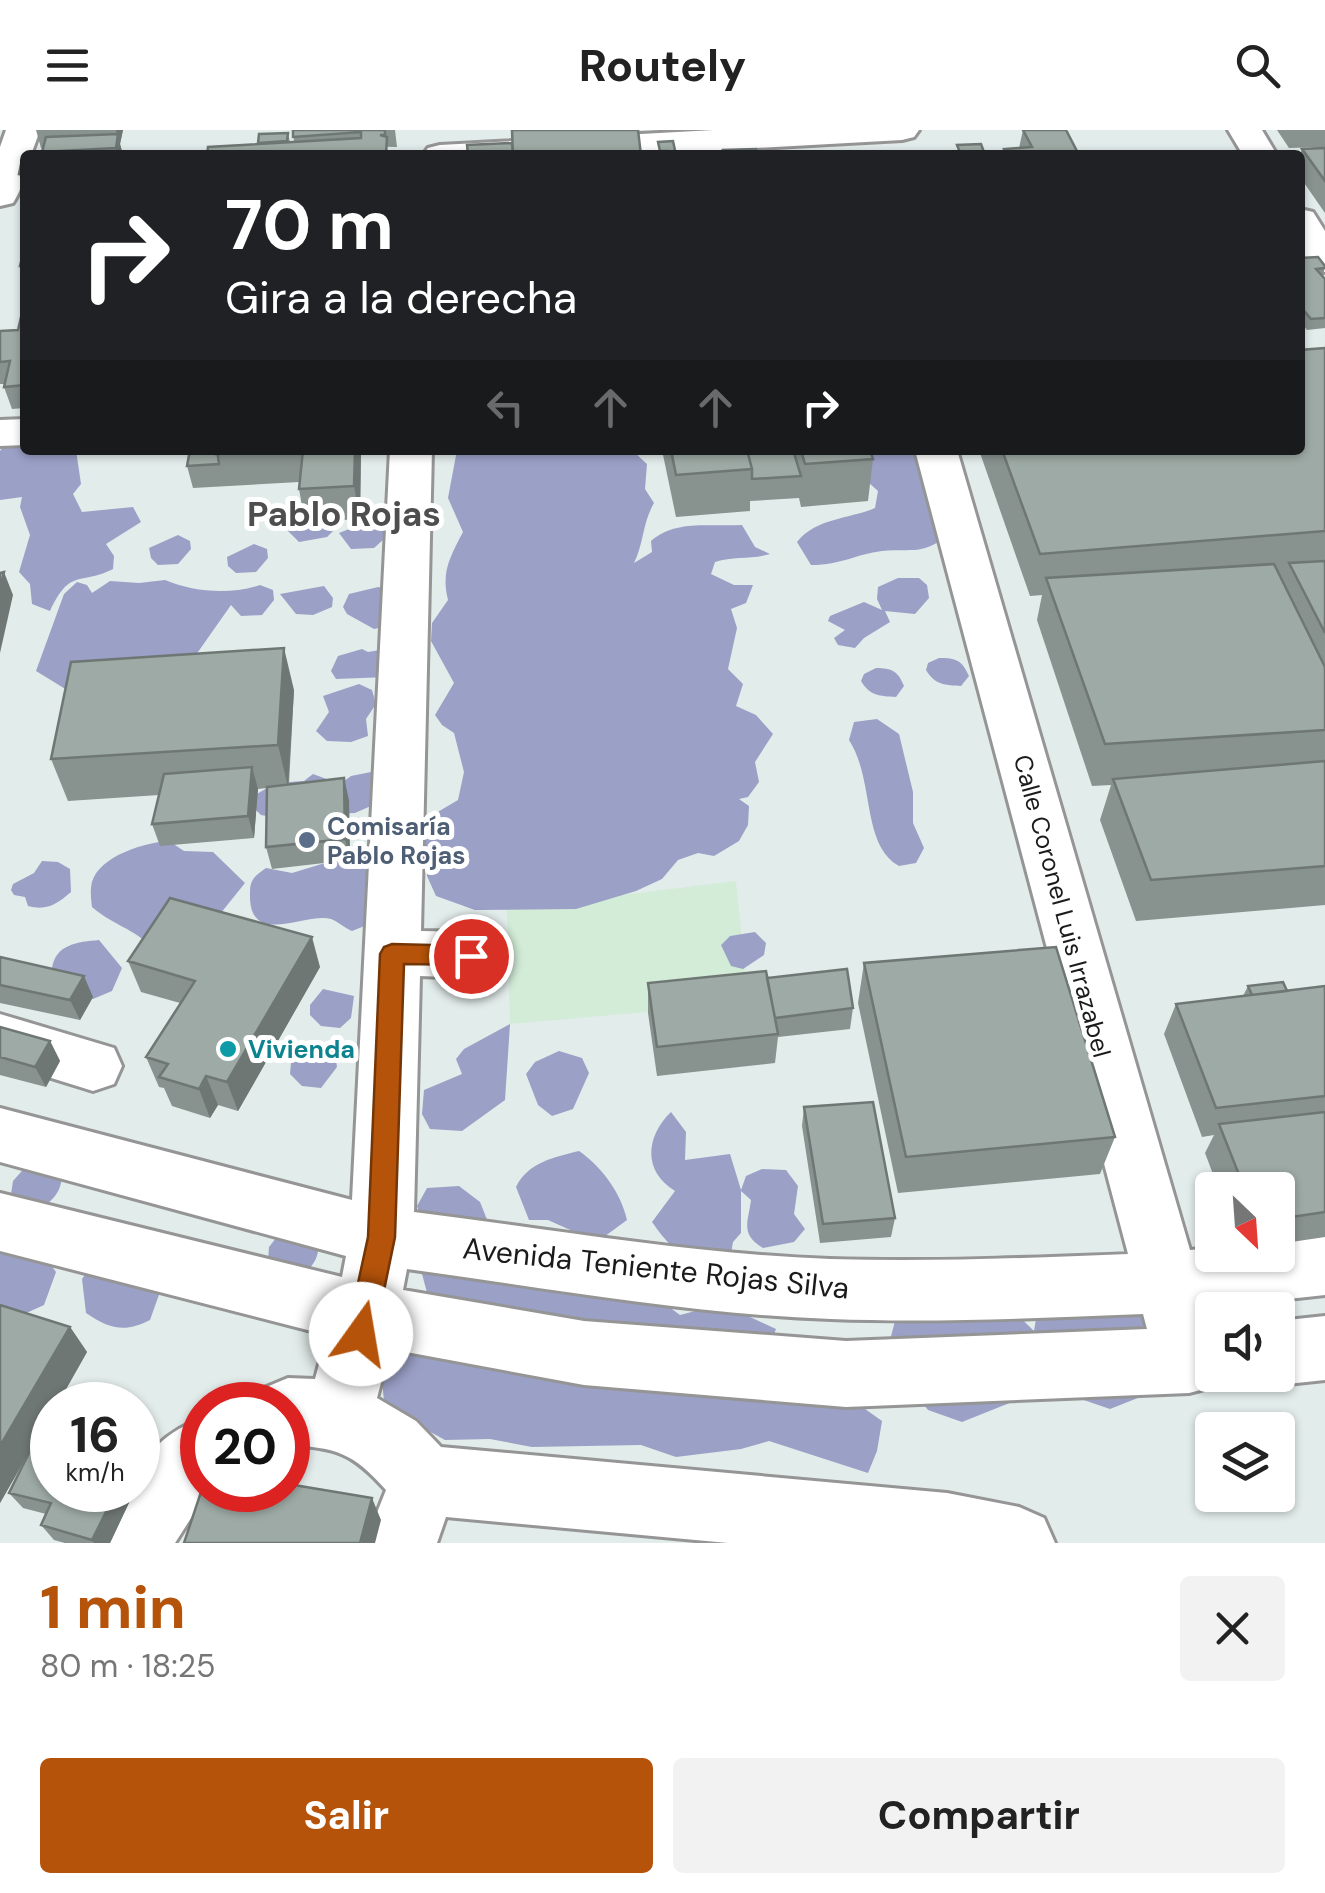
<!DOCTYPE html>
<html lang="es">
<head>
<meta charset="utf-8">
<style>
  body { margin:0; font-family:"DM Sans",sans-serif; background:#f2f2f2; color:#222; height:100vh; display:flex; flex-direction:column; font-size:38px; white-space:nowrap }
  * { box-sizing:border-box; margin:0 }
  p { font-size:32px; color:#767676 }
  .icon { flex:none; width:55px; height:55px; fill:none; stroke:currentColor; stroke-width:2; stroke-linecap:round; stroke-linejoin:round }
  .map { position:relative; height:1413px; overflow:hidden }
  .details { display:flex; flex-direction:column; background:#fff; flex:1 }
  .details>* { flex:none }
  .top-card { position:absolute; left:20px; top:20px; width:1285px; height:305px; border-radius:10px; box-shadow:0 2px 8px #0004; background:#202124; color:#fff; overflow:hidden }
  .needle { width:65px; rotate:155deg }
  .controls { position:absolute; left:1195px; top:1042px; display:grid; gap:20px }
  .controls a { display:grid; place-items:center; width:100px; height:100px; border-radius:10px; background:#fff; box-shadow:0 2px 8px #0004; font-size:50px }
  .speed { position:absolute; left:30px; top:1252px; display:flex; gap:20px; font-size:50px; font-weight:700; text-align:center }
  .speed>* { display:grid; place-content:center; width:130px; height:130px; border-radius:50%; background:#fff; box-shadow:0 2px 8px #0004; line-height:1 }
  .speed small { font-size:25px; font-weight:400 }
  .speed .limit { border:15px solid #d22; background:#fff; color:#111 }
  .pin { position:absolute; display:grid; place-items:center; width:85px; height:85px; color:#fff; margin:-42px; border:5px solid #fff; border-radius:50%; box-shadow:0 2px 10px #0007 }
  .me { position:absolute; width:110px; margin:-55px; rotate:13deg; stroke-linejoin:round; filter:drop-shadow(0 0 8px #0008) }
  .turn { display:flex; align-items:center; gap:35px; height:210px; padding:0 40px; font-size:45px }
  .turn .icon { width:130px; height:130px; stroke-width:2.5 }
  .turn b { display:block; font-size:70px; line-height:85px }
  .lanes { display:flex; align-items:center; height:95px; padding:0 40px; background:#0003; justify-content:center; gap:50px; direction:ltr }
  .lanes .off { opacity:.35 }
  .round { display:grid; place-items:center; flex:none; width:105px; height:105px; border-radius:10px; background:#f2f2f2 }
  .headline { display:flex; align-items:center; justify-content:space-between; height:170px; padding:0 40px }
  h1 { font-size:60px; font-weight:700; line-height:75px; color:#b45309 }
  .button { display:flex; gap:20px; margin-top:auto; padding:20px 40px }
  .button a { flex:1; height:115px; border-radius:10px; background:#b45309; color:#fff; font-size:40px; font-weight:700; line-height:115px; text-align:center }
  .button a+a { background:#f2f2f2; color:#222 }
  header { display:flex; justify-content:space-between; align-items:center; height:130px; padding:0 40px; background:#fff; font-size:45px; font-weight:700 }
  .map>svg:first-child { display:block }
  .commercial { fill:#d2ecd8 }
  .forest { fill:#9ba0c7 }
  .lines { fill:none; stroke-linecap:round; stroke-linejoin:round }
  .minor-casing { stroke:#959595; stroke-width:6 }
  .minor { fill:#fff; fill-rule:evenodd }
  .wall { fill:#88928e }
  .shaded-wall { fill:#6f7774 }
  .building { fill:#9eaaa5; stroke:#6f7774; stroke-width:2.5 }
  .route { fill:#b45309; stroke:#753606; stroke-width:2.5 }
  .service-dot { fill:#5c6f8a; stroke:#fff; stroke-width:4 }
  .culture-dot { fill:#0f9aa8; stroke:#fff; stroke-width:4 }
  .labels { text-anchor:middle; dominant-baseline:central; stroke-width:10; stroke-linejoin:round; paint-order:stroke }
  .service-label { font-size:25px; font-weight:bold; fill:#4e5e75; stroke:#fff; text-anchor:start }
  .street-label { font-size:25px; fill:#1b1b1b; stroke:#fff }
  .culture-label { font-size:25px; font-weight:bold; fill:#0d838f; stroke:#fff; text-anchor:start }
  .near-street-label { font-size:30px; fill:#1b1b1b; stroke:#fff }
  .district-label { font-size:35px; font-weight:bold; fill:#4e4e4e; stroke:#fff }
</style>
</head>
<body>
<header><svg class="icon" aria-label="menu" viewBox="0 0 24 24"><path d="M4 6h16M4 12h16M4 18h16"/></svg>Routely<svg class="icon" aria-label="search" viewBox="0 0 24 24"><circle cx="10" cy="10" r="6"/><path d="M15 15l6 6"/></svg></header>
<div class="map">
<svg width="1325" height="1413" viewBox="0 0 1325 1413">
  <rect width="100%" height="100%" fill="#e2ecea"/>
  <path class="commercial" d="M736 751 748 873 510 894 507 779Z"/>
  <path class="forest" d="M25 314V320H76L81 354 73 364 82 382 133 377 141 392 106 414 114 426 113 439C79 456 71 437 50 481L32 474 30 454 19 442 30 405 20 377 22 367 0 370V321L3 317Z
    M457 320 634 322 647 334 645 359 654 373C642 394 644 413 634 433L652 422 651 411C675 389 711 397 742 395L755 417 770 424C750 430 734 426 715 432L711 444 734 455H753L746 473 731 479 737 498 728 539 743 554 736 576 756 585 773 604 755 632 759 652 748 667 739 669 749 676 748 695 739 711 714 726 698 723 678 730 662 749 636 761 576 779 475 780 436 766 427 746 426 730 414 718 409 699 458 670 464 642 454 603 442 595 435 585 454 553 431 511 432 493 448 470C441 442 450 427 463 402L448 368Z
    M853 320H934L950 404C921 426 915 418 882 421 856 424 842 435 811 435L797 412C816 388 849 389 875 378L878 361 858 343Z
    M366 385 387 389 393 401 374 418 351 419 339 403 357 396Z
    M289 386 303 390 321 386 334 393V400L327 407 299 412 281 394Z
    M178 405 190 411 191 419 178 434 158 435 151 428 149 418Z
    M254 414 267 419 268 428 256 442 236 443 228 436 227 427Z
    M898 448H919L927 455 929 468 915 484 885 481 890 492 864 508 855 518 838 515 834 508 845 500 828 491 830 486 864 472 882 480 877 469 878 457Z
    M165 450C194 462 229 465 260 455L273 460 274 470 262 485 241 486 231 475 179 549 67 560 36 541 64 464 77 452 87 455 92 463 110 451 139 453Z
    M324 456 333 468 332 477 313 485 296 484 280 464Z
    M378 457 388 459 389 496 374 499 347 484 343 477 349 464Z
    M362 519 368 522 386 519 388 547 336 549 331 541 338 526Z
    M939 528C956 528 962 530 969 546L961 556C945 555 935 555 926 540L928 533Z
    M876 538C892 538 898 541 904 556L896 567C880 566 870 566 861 551L864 544Z
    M359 554 372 560 376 574 366 589 368 606 351 612 327 611 316 601 329 582 323 566Z
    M877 589 899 604 913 662V693L924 718 916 733 899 736C861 715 875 650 849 610L854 592Z
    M371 642 383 646 380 672 355 683 272 687 261 685 253 677 255 665 276 653 304 651 313 644 340 654 351 646Z
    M169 711 184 721 213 722 245 753 216 789 154 819C135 799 111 794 92 777 91 769 90 760 92 752 99 726 146 712 169 711Z
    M358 723 373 728 367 795 352 801C345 798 337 791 331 789 305 782 248 819 250 763 250 749 255 746 266 738L292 743Z
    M42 731 58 732 70 739 71 762C57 774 47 781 28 776L25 767 14 765 11 760 13 754 34 743Z
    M755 802 766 813 764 825 743 839 731 836 721 815 730 806Z
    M99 810 122 838 112 861 93 869 70 864 52 839C55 814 78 812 99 810Z
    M323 859 354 866 351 888 340 898 321 896 310 885V875Z
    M510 894 505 970 462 1001 430 999 422 984 424 960 462 944 456 929 464 919Z
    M304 916 335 925 337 937 321 958 302 956 290 944 291 933Z
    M559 921 582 928 589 943 573 979 552 986 538 975 526 944 535 932Z
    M671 982 686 1002 685 1030 730 1024 741 1060 746 1046 762 1039 786 1040 798 1056 794 1084 805 1099 794 1112 763 1118C740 1104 748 1093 751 1070L741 1061V1103L733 1112 730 1129C686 1128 678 1129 652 1092L675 1061C642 1041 646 1006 671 982Z
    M579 1021C602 1037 621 1063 627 1090L597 1112 548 1090H529L516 1057C528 1032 555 1027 579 1021Z
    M29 1033 62 1042C62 1061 55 1068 41 1079L22 1077 11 1064 13 1051Z
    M459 1056 480 1072 488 1092 422 1091 417 1076 427 1058Z
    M284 1098 318 1108C320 1127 315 1134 301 1147L268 1131 269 1117Z
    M31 1108 56 1142 44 1175 22 1185 0 1179V1112Z
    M418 1129 643 1158 680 1185 722 1174 776 1199 771 1212 882 1291 877 1321 868 1343 769 1311 741 1319 676 1327 641 1315 532 1317 490 1309 445 1310 385 1277C376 1215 387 1212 429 1170Z
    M94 1132 161 1159 150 1190C125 1203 109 1199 86 1183L82 1149Z
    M1086 1145 1188 1202 1158 1260 1110 1279 1075 1267 1040 1235 1012 1272 962 1292 928 1280 908 1255 890 1210 899 1176 993 1161 1034 1201 1040 1165Z"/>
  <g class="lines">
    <g class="minor-casing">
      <path id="minor" d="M6 0H40L31 25H25C25 43 23 58 13 73L0 76V17Z
        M714 0H919L914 7 902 10 629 25H423L428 18 440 15Z
        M1228 0H1262L1277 25H1243Z
        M1300 79 1313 82 1325 101V142L1312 139 1300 120Z
        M25 289V315L0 316V290Z
        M390 320H432L421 801 471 802 491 809 499 825 491 841 471 848 420 846 414 1082C552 1099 691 1124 830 1129 930 1132 1028 1128 1128 1124L915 320H957L1190 1120 1212 1118V1125H1278V1110L1325 1105V1165L1207 1178 1212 1196V1245H1238L1235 1251 1189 1263 846 1277 584 1255 390 1219 377 1268 416 1291 441 1317 947 1363 1019 1377 1044 1388 1055 1413H728L446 1387 437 1413H365L386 1360C352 1322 337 1318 288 1315V1275H257L264 1258 288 1248 315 1249 327 1205 0 1121V1063L342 1147 346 1126 0 1032V978L352 1070ZM407 1139C548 1158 689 1184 831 1189 935 1193 1039 1188 1143 1184L1147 1199 846 1211 584 1191 403 1160Z
        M0 884 114 918 122 936 114 954 93 961 0 932Z
        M1325 1186V1250L1278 1255 1255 1246 1278 1245V1191Z
        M202 1288V1360H209L175 1413H98L127 1360H138C138 1323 171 1300 202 1288Z"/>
    </g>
    <use href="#minor" class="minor"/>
  </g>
  <path class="wall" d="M36 0H123L120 14 123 25 43 24V18H41Z
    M293 0H395L397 17 258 14 288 3 290 12H294Z
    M1023 0 1079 25H1003L1004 19 1019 18Z
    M1277 0H1325V83L1300 47V25L1302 19 1319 17 1289 18Z
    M25 25V62L19 44Z
    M1300 128 1325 136 1323 147 1325 149V198L1307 200 1300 192Z
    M25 170V278L12 279 4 257 5 254H0V201L18 200Z
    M1325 218V775L1136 791 1100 690 1111 655 1092 656 1037 490 1042 465 1030 466 979 320H1300Z
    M190 320H361L360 389 305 392 299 359V352L193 358 187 336Z
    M662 320H870L873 329 868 371 801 377 799 368 750 371V381L676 387Z
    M294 560 289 654 349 670 350 730 272 739 266 717 267 658 258 659 254 708 160 716 152 694 159 665 68 671 51 629Z
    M0 827 93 867 80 890 0 873Z
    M128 831 320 837 238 981 218 975 210 988 172 976 164 958 159 957 146 927 180 873 141 862Z
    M864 833 1115 1007 1100 1044 898 1063 858 873Z
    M767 848 853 878 850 899 778 907 775 933 657 946 648 883V853Z
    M1248 856 1287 861 1325 856V1107L1278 1114V1060H1219L1205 1023 1214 1005 1202 1007 1164 904 1176 874 1243 866Z
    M0 897 50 911 60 931 46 957 0 945Z
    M804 977 895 1088 891 1107 820 1113 802 996Z
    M0 1175 70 1197 87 1222 57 1275H52V1282L40 1303 52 1307V1360H135L110 1413H65L54 1410 41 1395 46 1384 23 1378 9 1363 31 1319 0 1373Z"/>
  <path class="shaded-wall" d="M116 0H123L120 14 123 25H117L116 18 117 6Z
    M355 320H361L360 389 354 356Z
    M4 442 13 465 0 523V460Z
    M284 518 294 560 288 657 278 615Z
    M252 637 258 659 254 708 248 686Z
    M344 648 349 670 350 730 345 709Z
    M312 807 320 837 238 981 227 952Z
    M84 846 93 867 80 890 70 870Z
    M50 911 60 931 46 957 35 937Z
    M206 946 218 975 210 988 199 959Z
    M70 1197 87 1222 57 1275H52V1282L0 1373V1316Z
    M138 1338 142 1345 138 1355Z
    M117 1360H135L110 1413H94L92 1410Z
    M372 1368 381 1390 375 1413H360Z"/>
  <path class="building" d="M293 0H385V5H380L387 7 386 25H207L208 17 361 8V2L293 7Z
    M512 0H638L641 25H513Z
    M1023 0H1066L1079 25H1007L1004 19 1032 17Z
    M288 3 287 11 258 13 259 4Z
    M118 4 116 18 42 22 46 7Z
    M673 11 676 25H669L668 21H660L658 12Z
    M512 13 513 25H468L467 15Z
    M981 14 985 25H961L957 15Z
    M1325 18V51L1302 19Z
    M756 19 758 25H724L723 20Z
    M119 21 118 25H28Z
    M668 21 669 25H641V22Z
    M23 25H25V44H19Z
    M25 117V136H20Z
    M1318 127 1325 136V138L1316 139 1325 149V188L1311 189 1300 176V128Z
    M25 170V255L4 257 10 231 0 232V201L18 200Z
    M1325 218V401L1040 424 1002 320H1300V220Z
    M190 320H217L219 334 187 336Z
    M217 320H280L216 324Z
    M303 320H355L354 356 299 359Z
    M671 320H747L752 339 676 345Z
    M747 320H793L801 346 752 349V339Z
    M801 320H870L873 329 805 334Z
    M1325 431V503L1289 433Z
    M1274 434 1325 537V600L1105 614 1046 448Z
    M4 442 0 460V443Z
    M284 518 278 615 51 629 71 532Z
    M1325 631V736L1151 750 1113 649Z
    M252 637 248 686 152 694 164 644Z
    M344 648 345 709 266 717 267 657Z
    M170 768 312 807 227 952 206 946 199 959 159 947 168 934 146 927 195 851 128 831Z
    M1056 817 1115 1007 906 1027 864 833Z
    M0 827 84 846 70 870 0 855Z
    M847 839 853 878 775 888 767 848Z
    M766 841 778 904 657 917 648 853Z
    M1283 852 1287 861 1252 865 1248 856Z
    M1325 856V966L1216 978 1176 874Z
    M0 897 50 911 35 937 0 927Z
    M873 972 895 1088 823 1094 804 977Z
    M1325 982V1082L1278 1089V1060H1245L1219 994Z
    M0 1175 70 1197 0 1316Z
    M39 1303 52 1307V1360H117L92 1410 41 1395 51 1373 9 1363Z
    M288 1354 372 1368 360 1413H184L202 1359 288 1360Z"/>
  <path class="route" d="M392 814 471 816 479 819 483 826 479 832 471 835 404 834 395 1107 375 1204 371 1214 361 1218 351 1214 347 1204 368 1107 380 824 384 817Z"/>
  <circle class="service-dot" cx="307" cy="710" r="10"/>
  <circle class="culture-dot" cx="228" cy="919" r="10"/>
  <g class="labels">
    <g class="service-label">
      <text x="327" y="696">Comisaría<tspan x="327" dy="29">Pablo Rojas</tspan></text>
    </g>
    <g class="street-label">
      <text transform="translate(1062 776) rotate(75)">Calle Coronel Luis Irrazabel</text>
    </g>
    <g class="culture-label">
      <text x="248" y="919">Vivienda</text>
    </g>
    <g class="near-street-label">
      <text transform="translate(656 1138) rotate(6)">Avenida Teniente Rojas Silva</text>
    </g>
    <g class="district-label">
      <text x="344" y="384">Pablo Rojas</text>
    </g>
  </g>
</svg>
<div class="controls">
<a><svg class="needle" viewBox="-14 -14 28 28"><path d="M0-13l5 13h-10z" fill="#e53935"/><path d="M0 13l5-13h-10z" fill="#767676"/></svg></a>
<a><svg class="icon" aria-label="sound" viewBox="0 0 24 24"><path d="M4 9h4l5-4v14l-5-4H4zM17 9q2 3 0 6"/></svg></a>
<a><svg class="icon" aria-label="layers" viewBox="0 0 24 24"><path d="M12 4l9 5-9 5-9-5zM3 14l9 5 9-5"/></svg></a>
</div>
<div class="speed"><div>16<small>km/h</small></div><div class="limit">20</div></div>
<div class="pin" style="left:471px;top:826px;background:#d93025"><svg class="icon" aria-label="arrive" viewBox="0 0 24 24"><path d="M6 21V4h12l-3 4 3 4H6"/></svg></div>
<svg class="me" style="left:361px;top:1204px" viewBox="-20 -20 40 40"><circle r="19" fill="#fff"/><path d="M0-13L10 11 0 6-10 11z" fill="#b45309"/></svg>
<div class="top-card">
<div class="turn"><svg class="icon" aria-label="right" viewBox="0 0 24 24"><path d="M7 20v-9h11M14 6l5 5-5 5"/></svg><div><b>70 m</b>Gira a la derecha</div></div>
<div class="lanes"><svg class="icon off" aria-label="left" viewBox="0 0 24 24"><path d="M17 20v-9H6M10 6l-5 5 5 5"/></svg><svg class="icon off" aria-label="ahead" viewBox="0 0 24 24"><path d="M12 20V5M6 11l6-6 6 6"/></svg><svg class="icon off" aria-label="ahead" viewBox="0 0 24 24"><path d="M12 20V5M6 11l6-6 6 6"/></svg><svg class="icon" aria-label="right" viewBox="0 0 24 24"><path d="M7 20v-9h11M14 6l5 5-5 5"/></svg></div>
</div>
</div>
<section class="details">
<div class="headline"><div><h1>1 min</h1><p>80 m · 18:25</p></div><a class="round"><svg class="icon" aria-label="close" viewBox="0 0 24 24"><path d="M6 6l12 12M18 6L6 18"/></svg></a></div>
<div class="button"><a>Salir</a><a>Compartir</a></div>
</section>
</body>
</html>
